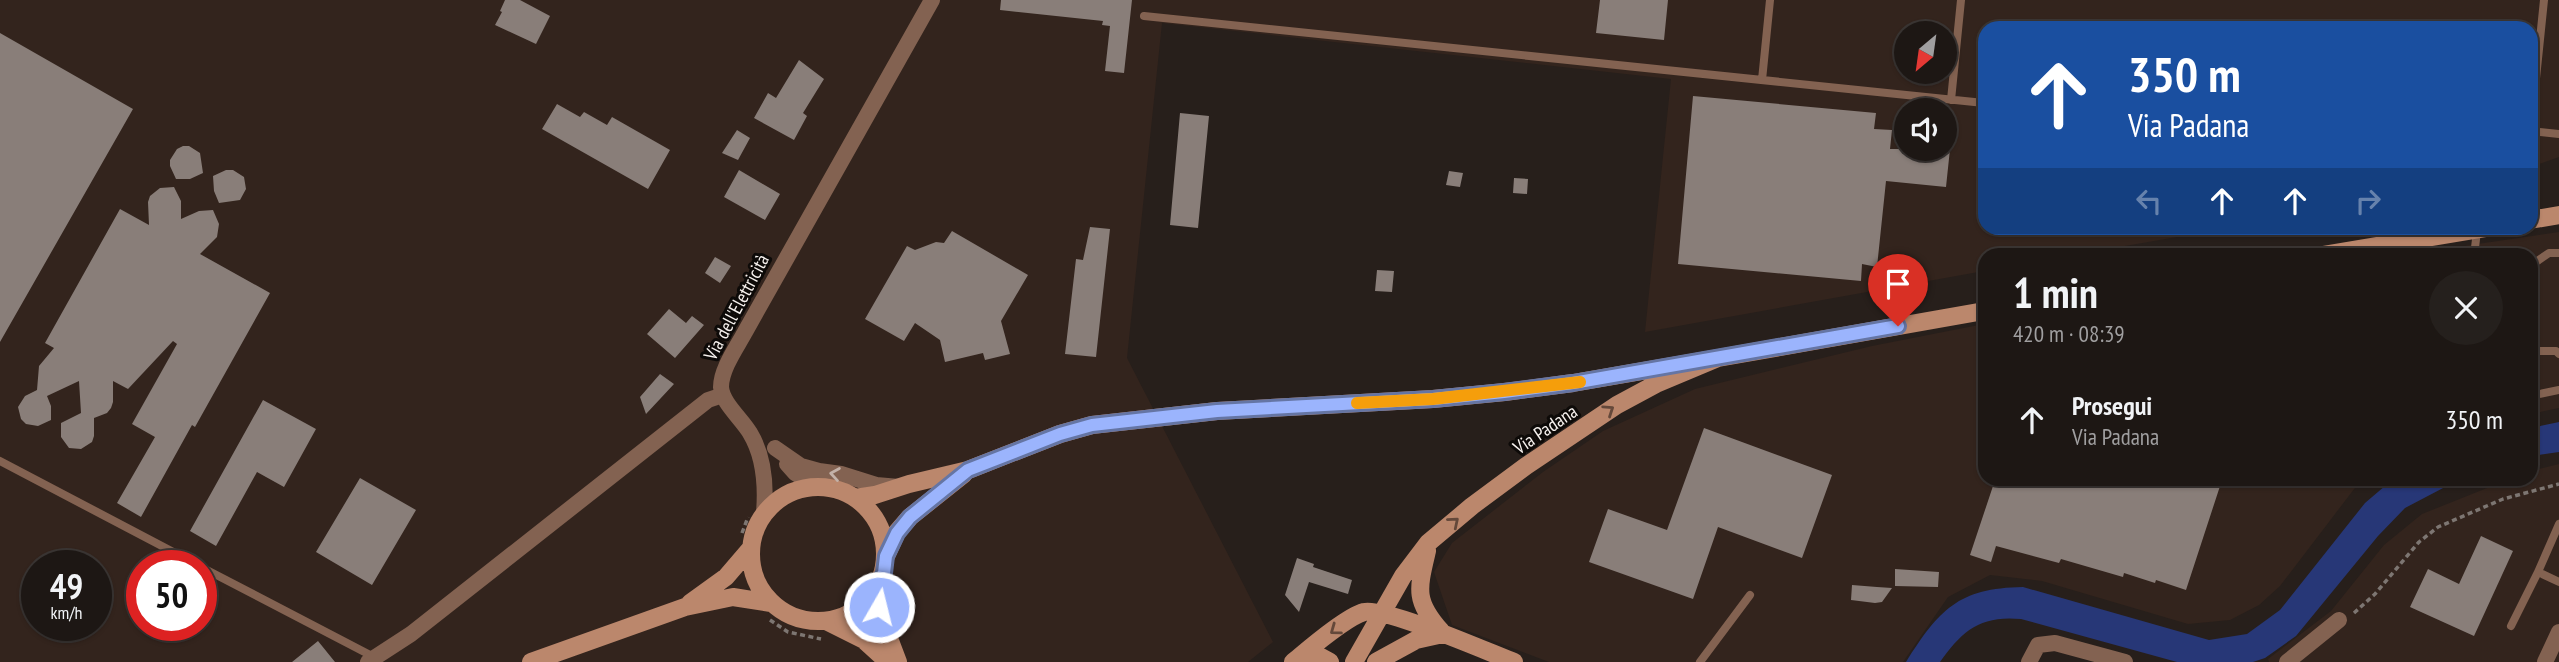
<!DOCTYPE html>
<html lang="it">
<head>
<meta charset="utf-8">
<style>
  body { margin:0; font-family:"PT Sans Narrow",sans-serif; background:#25201d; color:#f1f3f6; height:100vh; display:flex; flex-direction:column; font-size:26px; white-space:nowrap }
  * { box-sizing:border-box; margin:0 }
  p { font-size:23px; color:#a09fa0 }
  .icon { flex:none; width:38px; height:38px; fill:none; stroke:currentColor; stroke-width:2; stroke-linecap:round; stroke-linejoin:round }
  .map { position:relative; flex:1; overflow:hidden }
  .side { position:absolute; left:1978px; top:248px; width:560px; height:238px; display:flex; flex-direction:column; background:#1d1714; border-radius:21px; box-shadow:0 2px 5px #0004,0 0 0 2px #3b3634 }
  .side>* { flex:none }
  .hud { position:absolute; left:1978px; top:21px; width:560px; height:214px; border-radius:21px; box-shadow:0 2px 5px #0004,0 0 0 2px #3b3634; background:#1a4fa0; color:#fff; overflow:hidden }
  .needle { width:46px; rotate:209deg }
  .tools { position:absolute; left:1894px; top:21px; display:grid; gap:14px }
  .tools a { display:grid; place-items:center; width:63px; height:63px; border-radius:50%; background:#1d1714; box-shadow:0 2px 5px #0004,0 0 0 2px #3b3634; font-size:35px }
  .speed { position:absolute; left:21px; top:550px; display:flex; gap:14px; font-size:35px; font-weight:700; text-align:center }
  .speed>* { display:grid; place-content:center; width:91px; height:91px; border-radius:50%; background:#1d1714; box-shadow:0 2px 5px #0004,0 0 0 2px #3b3634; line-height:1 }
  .speed small { font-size:18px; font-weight:400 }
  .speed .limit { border:10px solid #d22; background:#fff; color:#111 }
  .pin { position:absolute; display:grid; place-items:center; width:60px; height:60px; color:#fff; margin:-72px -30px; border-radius:50% 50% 50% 0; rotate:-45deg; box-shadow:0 0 7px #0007 }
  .pin .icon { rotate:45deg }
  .me { position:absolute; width:77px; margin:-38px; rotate:8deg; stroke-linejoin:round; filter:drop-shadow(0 0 5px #0008) }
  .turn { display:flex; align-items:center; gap:24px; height:147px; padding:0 35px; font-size:32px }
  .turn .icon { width:91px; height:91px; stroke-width:2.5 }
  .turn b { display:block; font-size:49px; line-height:60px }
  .lanes { display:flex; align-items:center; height:66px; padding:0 35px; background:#0003; justify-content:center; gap:35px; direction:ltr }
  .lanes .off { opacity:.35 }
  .round { display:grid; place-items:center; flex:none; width:74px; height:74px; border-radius:37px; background:#25201d }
  .headline { display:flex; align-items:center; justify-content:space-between; height:119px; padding:0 35px }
  h1 { font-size:42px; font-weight:800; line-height:52px }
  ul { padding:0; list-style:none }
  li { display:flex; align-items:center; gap:21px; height:105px; padding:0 35px }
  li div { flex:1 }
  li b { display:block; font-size:26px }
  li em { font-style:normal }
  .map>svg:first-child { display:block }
  .built { fill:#33241d; fill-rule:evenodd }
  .water { fill:#273777 }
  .building { fill:#897e79 }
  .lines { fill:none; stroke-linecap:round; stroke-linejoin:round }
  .path { stroke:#7d7672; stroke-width:3.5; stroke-dasharray:5 3.5; stroke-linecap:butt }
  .lane { stroke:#836251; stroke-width:8 }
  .street { stroke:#836251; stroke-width:16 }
  .secondary { stroke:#bb876c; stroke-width:18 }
  .oneway { stroke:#64483a }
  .oneway2 { stroke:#c3b1a8 }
  .route-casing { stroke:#6575a4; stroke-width:18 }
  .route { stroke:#9bb4fd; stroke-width:12 }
  .slow { stroke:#f59e0b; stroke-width:12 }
  .labels { text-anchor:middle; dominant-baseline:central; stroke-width:6; stroke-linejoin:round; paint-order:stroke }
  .street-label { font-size:19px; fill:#f7f2ef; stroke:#0d0a08 }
</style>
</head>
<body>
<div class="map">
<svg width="2559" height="662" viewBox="0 0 2559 662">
  <rect width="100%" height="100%" fill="#271f1b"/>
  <path class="built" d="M0 0H2559V157L2531 167 2530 28H1984V228H2229L2073 255 1984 256V271L1645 332 1671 79 1162 23 1127 358 1273 642 1248 662H0ZM1906 33H1944V72H1906ZM1906 110H1944V149H1906ZM37 565H96V625H37ZM142 565H201V625H142Z
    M2559 232V408L2531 414 2530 256H2396Z
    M1984 324V480H2361L2280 586 2259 605 2230 620 2188 624 2042 581 1990 575 1948 597 1903 662H1549L1452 625 1434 572 1452 543 1543 472 1603 431 1695 389 1872 346Z
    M2559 464V662H2269L2268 659 2331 611 2384 545 2422 514 2507 480H2530L2531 471Z"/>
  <path class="water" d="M2559 422V452L2531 456V428Z
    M2392 480H2467L2445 487 2405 508 2378 536 2296 636 2265 658 2253 662H2177L2021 619C1980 615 1962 631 1940 662H1906C1939 610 1958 588 2023 587L2209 640 2247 634 2280 610 2365 503Z"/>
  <path class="building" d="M505 0H520L550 16 536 44 495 25 502 12 500 11Z
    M1001 0H1132L1124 73 1105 71 1110 26 1102 25 1103 21 1000 10Z
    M1600 0H1668L1664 40 1596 33Z
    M0 33 133 109 0 342Z
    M799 60 824 79 803 113 807 116 794 140 754 118 768 93 776 98Z
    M1693 96 1876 113 1874 129 1892 130 1890 149H1950L1946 187 1886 181 1877 267 1862 264 1861 281 1678 264Z
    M557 104 580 117 584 112 607 125 612 117 670 150 648 189 542 129Z
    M1180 113 1209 116 1198 228 1170 225Z
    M737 130 750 138 738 160 722 153Z
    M183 146H189L200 153 203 173 190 179H176L170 166V160L177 149Z
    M226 170H233L244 177 246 189 240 200 219 203 214 191 213 176Z
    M739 170 780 194 765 220 724 197Z
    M1449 171 1463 173 1460 187 1446 185Z
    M1514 178 1528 179 1527 194 1513 193Z
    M174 187 181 201V219L199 211 213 210 219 224 217 237 200 254 270 293 195 427 192 425 141 517 117 503 155 437 132 424 177 344 173 341 128 389 113 381V402L111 408 107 413 94 418V436L92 442 81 449 69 448 61 437V423L81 413 79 381 47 396 51 406V420L38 426 26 424 21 419 18 407 25 396 37 390 39 366 54 348 45 343 120 209 149 225 148 202 150 196 160 188Z
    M1090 227 1110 229 1096 357 1065 354 1076 259 1083 260Z
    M952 231 1028 275 1001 321 1010 354 985 360 983 353 945 362 940 340 915 323 904 341 865 319 907 246 915 250 936 242 944 243Z
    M715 257 731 266 720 283 705 273Z
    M1377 270 1394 271 1392 292 1375 291Z
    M669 309 686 323 692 316 704 325 675 358 647 334Z
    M660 374 674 384 646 414 640 397Z
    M263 400 316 429 284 487 257 472 216 546 190 531Z
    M1704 428 1832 475 1802 558 1718 527 1693 599 1589 562 1608 509 1667 530Z
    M360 478 416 510 372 585 316 552Z
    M1995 480H2222L2186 590 2156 580 2155 583 2124 573 2123 577 2061 559 2059 563 1996 546 1991 562 1970 555Z
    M2481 536 2513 551 2474 636 2410 607 2428 569 2459 584Z
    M1297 558 1314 564 1313 567 1352 580 1348 594 1309 582 1299 612 1285 595Z
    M1895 569 1939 572 1938 587 1895 586Z
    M1852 585 1877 587 1892 588 1882 602 1875 603 1851 600Z
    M318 641 335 662H292Z"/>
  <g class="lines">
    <path class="path" d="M742 533 748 517
      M2354 613 2375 594 2419 542 2438 527 2503 499 2559 484
      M770 620 788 632 821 639"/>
    <path class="lane" d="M1144 16 1984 103
      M1762 80 1770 0
      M1951 100 1961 0
      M2531 131 2559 134
      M2530 137 2544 0
      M2474 256 2477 231
      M2530 266 2549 253H2559
      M2530 351H2556L2559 354
      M2530 396 2559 390
      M0 461 198 565
      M2559 524 2538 572 2559 582
      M201 567 374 657
      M2511 626 2538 572
      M1700 662 1750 595"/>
    <path class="street" d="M775 448 801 466 819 471 841 474 876 485 899 487
      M787 464 795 473 817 487
      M764 513C766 488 764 456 750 433 742 419 722 403 721 387 721 369 737 347 745 332L932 0
      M368 662 411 634 708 400 723 395
      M2029 662 2038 645 2055 643 2125 662
      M2287 662 2339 620
      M2545 662 2559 632"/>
    <path class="secondary" d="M2530 220 2559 215
      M2318 256 2485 228
      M751 554a67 67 0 1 1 134 0a67 67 0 1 1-134 0Z
      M855 498 875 495 909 484 968 470 1060 434 1092 425 1217 411 1433 399 1505 392 1573 383 1718 358
      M1427 551C1418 589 1414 601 1441 631
      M886 556 897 532 910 517 964 474
      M877 587 879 612 898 662
      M690 603 726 577 750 549
      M826 621 864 640 888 662
      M1304 653 1319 656 1330 662
      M531 662 685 607 733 597 771 603
      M1293 662C1309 649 1346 617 1364 612 1386 607 1488 652 1514 662
      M1354 662 1403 576 1428 543 1472 506 1526 466 1617 405 1656 384 1718 358 1984 311
      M1376 662 1416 640 1443 634"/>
  </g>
  <defs><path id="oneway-chevron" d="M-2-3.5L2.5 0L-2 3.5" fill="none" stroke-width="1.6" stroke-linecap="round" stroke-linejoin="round" transform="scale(1.75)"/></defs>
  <g class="oneway">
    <use href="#oneway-chevron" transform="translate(1609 410) rotate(-34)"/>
    <use href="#oneway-chevron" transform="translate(1454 522) rotate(-40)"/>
    <use href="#oneway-chevron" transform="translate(1335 630) rotate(144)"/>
  </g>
  <use class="oneway2" href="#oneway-chevron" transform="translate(835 474) rotate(-171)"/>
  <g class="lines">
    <g class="route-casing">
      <path id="route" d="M879 607 877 587 884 573 886 556 897 533 910 517 968 470 1060 434 1092 425 1217 411 1433 399 1504 392 1573 383 1898 326"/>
    </g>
    <use href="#route" class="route"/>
    <path class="slow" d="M1357 403 1433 399 1580 382"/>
  </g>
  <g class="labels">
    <g class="street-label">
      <text transform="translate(736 307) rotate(-62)">Via dell'Elettricità</text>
      <text transform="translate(1545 429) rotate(-34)">Via Padana</text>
    </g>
  </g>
</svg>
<div class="tools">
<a><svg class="needle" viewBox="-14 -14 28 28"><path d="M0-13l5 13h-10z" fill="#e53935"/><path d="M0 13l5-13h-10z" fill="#a09fa0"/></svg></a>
<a><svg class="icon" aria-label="sound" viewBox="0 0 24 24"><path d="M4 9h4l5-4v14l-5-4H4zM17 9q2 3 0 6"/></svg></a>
</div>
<div class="speed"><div>49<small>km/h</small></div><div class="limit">50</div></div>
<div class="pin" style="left:1898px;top:326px;background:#d93025"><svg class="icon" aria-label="arrive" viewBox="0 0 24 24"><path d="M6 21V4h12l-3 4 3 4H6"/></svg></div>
<svg class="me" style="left:879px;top:607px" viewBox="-20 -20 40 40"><circle r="17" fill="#9bb4fd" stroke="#fff" stroke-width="3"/><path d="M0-11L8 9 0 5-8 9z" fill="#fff"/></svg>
<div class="hud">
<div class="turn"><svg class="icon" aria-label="ahead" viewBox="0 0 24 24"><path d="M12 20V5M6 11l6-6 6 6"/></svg><div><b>350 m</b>Via Padana</div></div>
<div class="lanes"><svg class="icon off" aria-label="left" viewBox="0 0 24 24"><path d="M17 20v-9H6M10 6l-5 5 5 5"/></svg><svg class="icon" aria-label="ahead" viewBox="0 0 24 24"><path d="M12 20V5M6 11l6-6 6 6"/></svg><svg class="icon" aria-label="ahead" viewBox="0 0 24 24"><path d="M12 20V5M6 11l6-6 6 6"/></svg><svg class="icon off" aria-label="right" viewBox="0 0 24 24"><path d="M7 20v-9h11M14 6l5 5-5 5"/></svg></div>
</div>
<section class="side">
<div class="headline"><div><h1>1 min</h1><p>420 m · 08:39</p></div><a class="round"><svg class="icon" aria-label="close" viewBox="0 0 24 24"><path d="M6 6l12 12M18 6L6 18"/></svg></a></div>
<ul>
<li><svg class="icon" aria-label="ahead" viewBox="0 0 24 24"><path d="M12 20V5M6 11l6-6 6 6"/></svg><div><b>Prosegui</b><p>Via Padana</p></div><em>350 m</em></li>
</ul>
</section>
</div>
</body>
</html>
